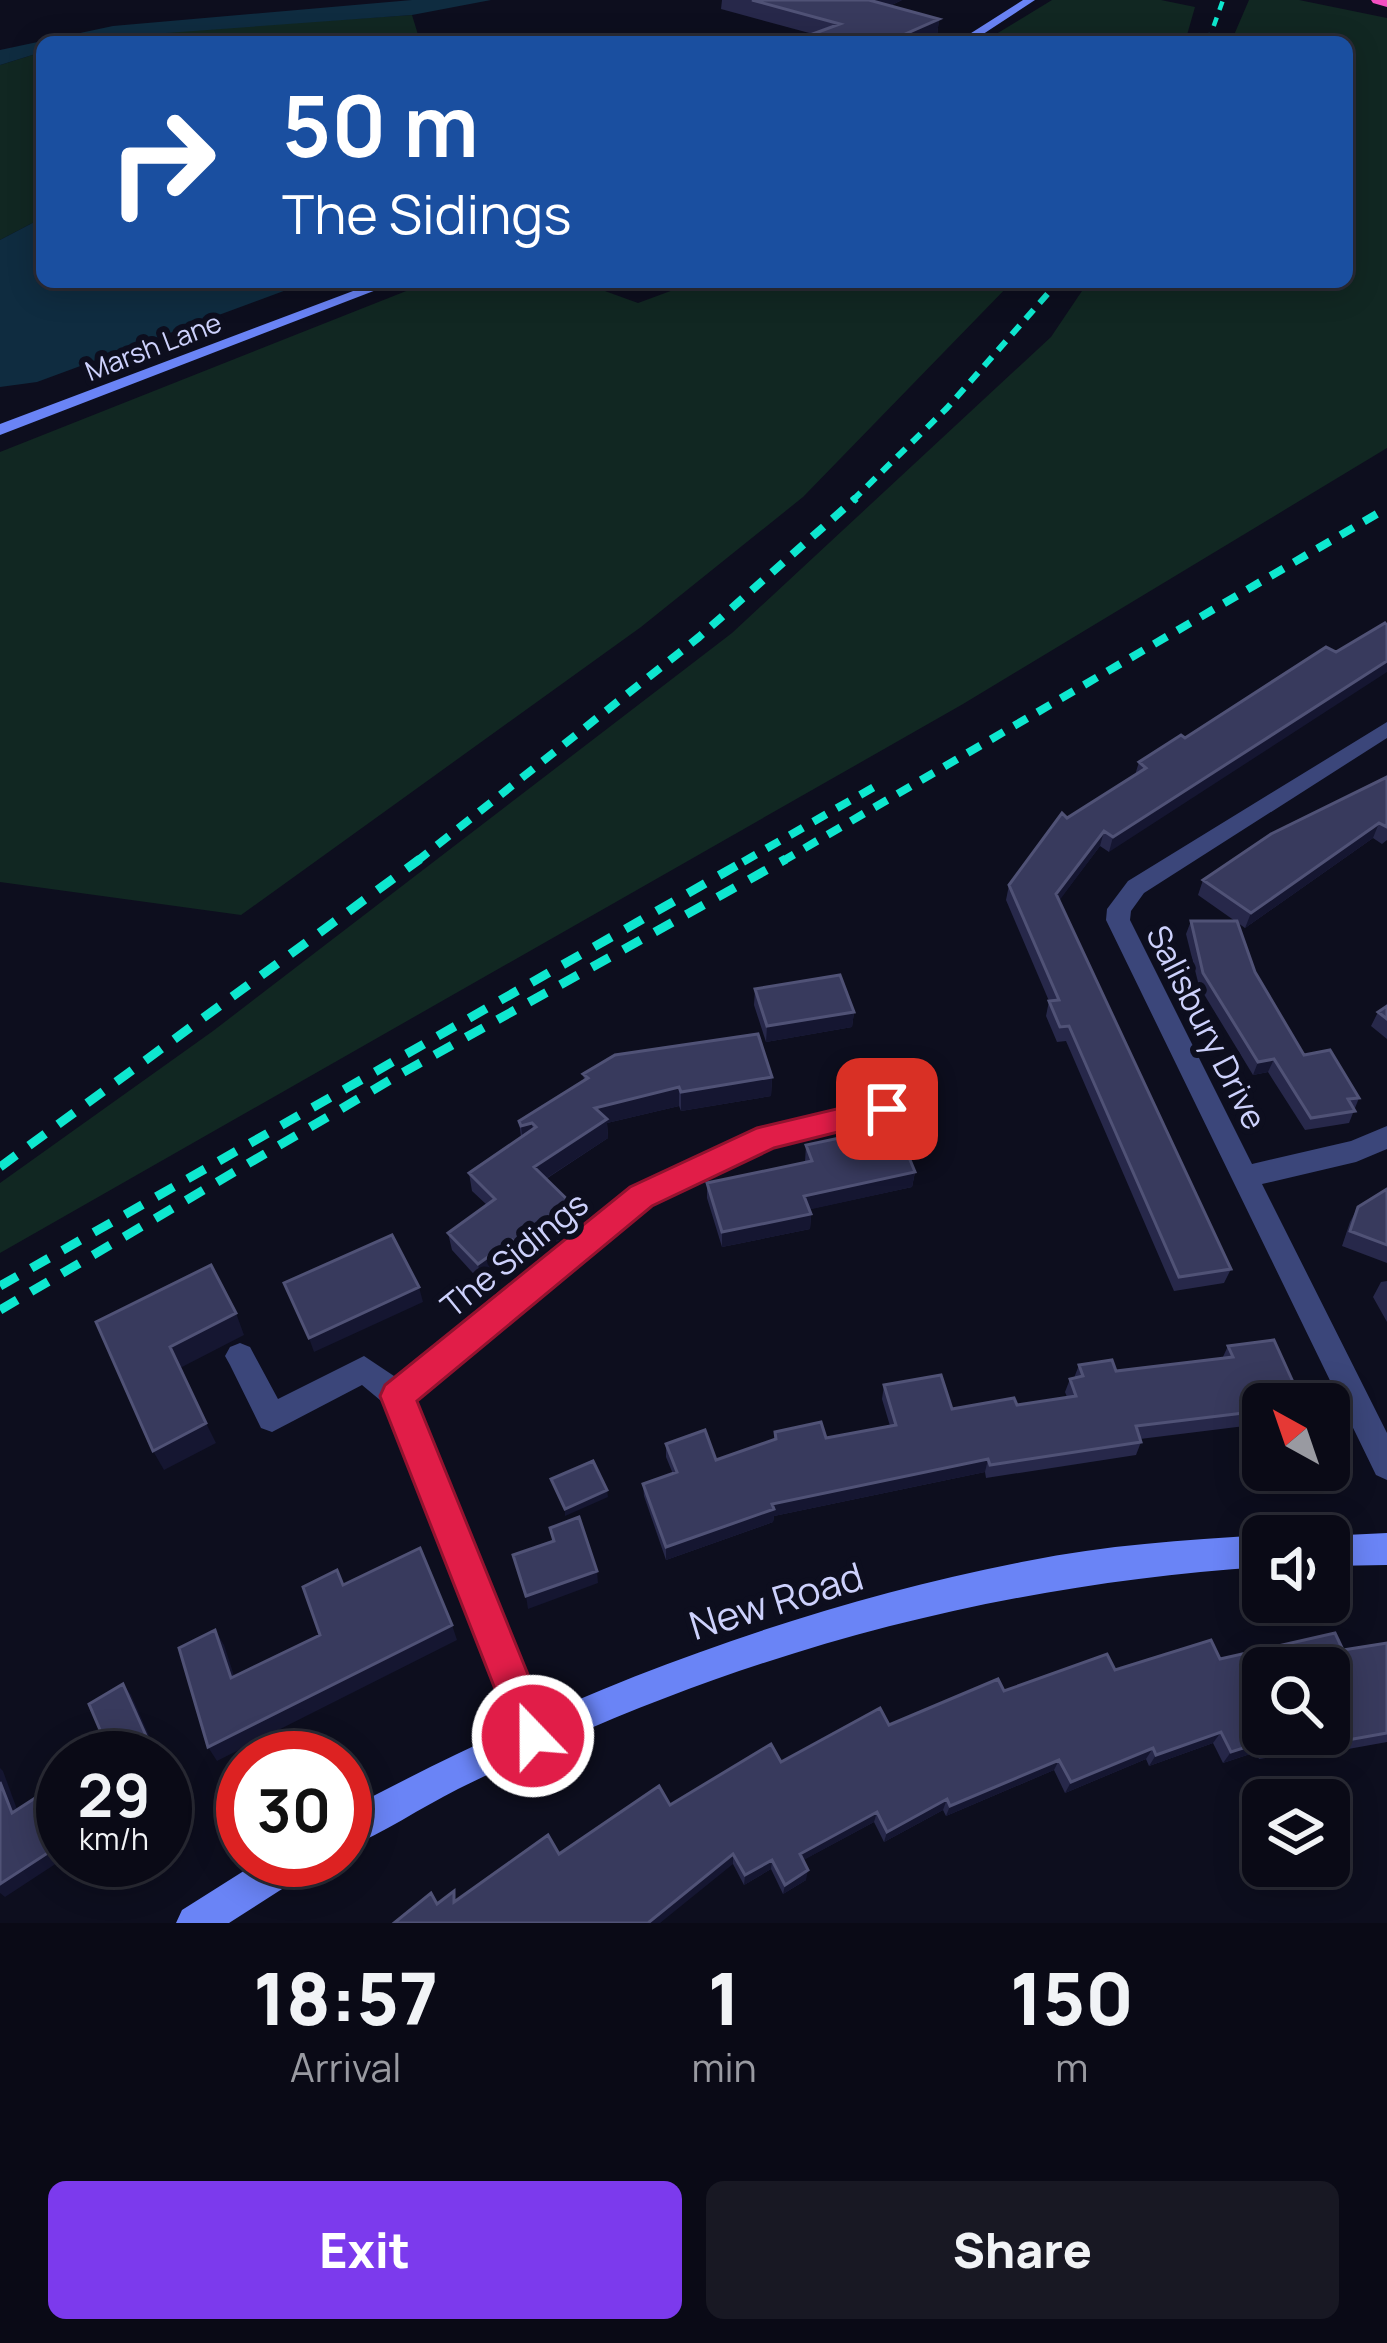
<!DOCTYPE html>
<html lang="en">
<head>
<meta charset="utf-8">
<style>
  body { margin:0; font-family:Manrope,sans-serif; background:#181823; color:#f1f3f6; height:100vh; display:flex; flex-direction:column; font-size:45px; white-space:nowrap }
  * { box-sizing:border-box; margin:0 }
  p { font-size:39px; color:#999aa1 }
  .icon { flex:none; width:66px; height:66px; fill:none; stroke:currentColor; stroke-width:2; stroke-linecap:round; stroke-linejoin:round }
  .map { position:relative; height:1923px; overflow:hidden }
  .drawer { display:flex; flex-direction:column; background:#0a0a16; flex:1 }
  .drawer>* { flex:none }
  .banner { position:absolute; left:36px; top:36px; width:1317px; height:252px; border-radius:18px; box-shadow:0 6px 30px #0003,0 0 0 3px #2a2b35; background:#1a4fa0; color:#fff; overflow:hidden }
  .needle { width:78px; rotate:320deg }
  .buttons { position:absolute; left:1242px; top:1383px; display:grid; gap:24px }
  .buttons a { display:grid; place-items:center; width:108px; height:108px; border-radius:18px; background:#0a0a16; box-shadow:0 6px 30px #0003,0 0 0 3px #2a2b35; font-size:60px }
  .speed { position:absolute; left:36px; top:1731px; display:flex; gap:24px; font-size:60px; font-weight:700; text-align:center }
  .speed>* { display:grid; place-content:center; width:156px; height:156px; border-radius:50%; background:#0a0a16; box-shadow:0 6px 30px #0003,0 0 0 3px #2a2b35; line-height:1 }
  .speed small { font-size:30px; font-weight:400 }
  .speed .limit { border:18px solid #d22; background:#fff; color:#111 }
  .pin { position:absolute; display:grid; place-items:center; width:102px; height:102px; color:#fff; margin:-51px; border-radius:24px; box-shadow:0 6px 18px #0006 }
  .me { position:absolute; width:132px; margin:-66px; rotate:338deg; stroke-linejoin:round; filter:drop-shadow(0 0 9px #0008) }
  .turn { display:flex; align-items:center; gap:42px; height:252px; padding:0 48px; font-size:54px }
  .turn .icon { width:156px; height:156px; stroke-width:2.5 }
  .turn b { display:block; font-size:84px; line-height:102px }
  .eta { display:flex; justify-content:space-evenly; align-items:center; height:204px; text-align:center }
  .eta b { font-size:72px; font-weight:800; line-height:84px }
  .primary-button { display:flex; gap:24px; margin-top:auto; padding:24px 48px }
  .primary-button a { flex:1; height:138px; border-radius:18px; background:#7c3aed; color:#fff; font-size:48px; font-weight:800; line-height:138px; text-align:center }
  .primary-button a+a { background:#181823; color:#f1f3f6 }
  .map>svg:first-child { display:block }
  .green { fill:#112722 }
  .water { fill:#0f2c40 }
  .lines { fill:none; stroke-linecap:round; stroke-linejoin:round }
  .minor { fill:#3b467a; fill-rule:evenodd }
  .secondary { fill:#6a84f6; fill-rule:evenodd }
  .motorway { fill:#f44fc1; fill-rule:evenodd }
  .rail-far3 { stroke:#0ee7cf; stroke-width:4.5; stroke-dasharray:9 8; stroke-linecap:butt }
  .rail-far2 { stroke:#0ee7cf; stroke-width:6; stroke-dasharray:12 9; stroke-linecap:butt }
  .rail-far1 { stroke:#0ee7cf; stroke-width:8; stroke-dasharray:15 12; stroke-linecap:butt }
  .rail { stroke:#0ee7cf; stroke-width:9; stroke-dasharray:20 16; stroke-linecap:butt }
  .wall { fill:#27284a }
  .shaded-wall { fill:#151631 }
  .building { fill:#383a5d; stroke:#505276; stroke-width:3; fill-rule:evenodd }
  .route { fill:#e11d48; stroke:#92132f; stroke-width:3 }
  .labels { text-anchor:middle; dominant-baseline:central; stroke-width:12; stroke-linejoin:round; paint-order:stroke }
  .far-street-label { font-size:27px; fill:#cdd1fc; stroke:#0d0e1e }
  .street-label { font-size:33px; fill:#cdd1fc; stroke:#0d0e1e }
  .near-street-label { font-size:39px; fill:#cdd1fc; stroke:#0d0e1e }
</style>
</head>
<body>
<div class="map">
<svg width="1387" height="1923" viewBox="0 0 1387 1923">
  <rect width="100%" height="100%" fill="#0d0e1e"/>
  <path class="green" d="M1052 0H1161L1195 7 1185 42H983Z
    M1249 0H1299L1387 18V448L963 704 0 1253V1183L213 1031 732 633 1051 337 1088 282H1347V42H1231Z
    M412 15 419 38 412 42H80L164 31Z
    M42 52V218L0 240V65Z
    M429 282H580L638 303 695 282H1012L803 497 641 627 241 915 0 882V452Z"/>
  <path class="water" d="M412 0H491L412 15 42 42V52L0 65V50L113 26Z
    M42 218V282H308L37 382 0 387V240Z"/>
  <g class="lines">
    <path class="minor" d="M1387 722V738L1144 893 1131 911 1130 920 1252 1164 1351 1141 1387 1126V1149L1356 1162 1262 1184 1387 1433V1480L1376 1475 1106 920 1107 909 1128 881Z
      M887 1099 896 1102 900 1109 896 1116 773 1146 651 1204 414 1401 550 1736 545 1748 533 1753 521 1748 386 1405 362 1385 272 1432 261 1428 230 1365 225 1356 230 1347 240 1343 250 1347 278 1399 364 1356 397 1378 631 1188 759 1129Z"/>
    <path class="secondary" d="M1023 0H1035L971 42H957Z
      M377 282H397L0 435V424Z
      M1387 1533V1565L1329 1566V1536H1325Z
      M1263 1535V1567C1020 1583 789 1640 566 1739 530 1754 493 1772 458 1789 420 1808 384 1833 345 1849V1811C560 1696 787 1608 1027 1561 1105 1545 1184 1540 1263 1535Z
      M261 1860H312L307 1873 229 1923H176L182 1910Z"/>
    <path class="motorway" d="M1371 0H1387V7L1373 3Z"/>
    <path class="rail-far3" d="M1208 42 1223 0"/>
    <path class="rail-far2" d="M852 501 947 408 1058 282"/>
    <path class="rail-far1" d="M416 862 699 637 856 498
      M743 862 881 783
      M781 862 1387 508"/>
    <path class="rail" d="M0 1167 420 859
      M0 1286 748 859
      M0 1310 402 1073 786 859"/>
  </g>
  <path class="wall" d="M722 0H902L890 6 939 19 937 36 813 34 721 9Z
    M1181 735 1109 852 1100 846 1059 900 1231 1269 1224 1283 1174 1291 1066 1041 1057 1042 1046 1016 1049 1001 1006 900 1009 885 1067 818 1135 775 1139 762Z
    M1387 777V840L1382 844 1373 838 1245 928 1238 923 1255 972 1304 1055 1359 1098 1349 1123 1305 1130 1268 1072 1253 1075 1199 986 1186 934 1191 921H1235L1198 895 1203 880Z
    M755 989 854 1012 852 1027 766 1042 754 1005Z
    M1387 1006V1039L1371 1026 1378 1012Z
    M583 1074 772 1077 771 1096 681 1111 679 1106 607 1123 608 1138 546 1179 577 1226 524 1267 514 1257 481 1282 452 1250 448 1233 487 1205 472 1191 469 1173 521 1137 519 1121 584 1080Z
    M806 1145 915 1172 912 1187 810 1209 811 1214 810 1229 722 1247 707 1198V1183L805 1162Z
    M1387 1189V1263L1342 1246 1350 1222 1358 1207Z
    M1387 1281V1322L1373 1297 1381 1282Z
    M1228 1346 1298 1393 1292 1404H1263V1410L1252 1412 1245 1426 1140 1439 1141 1442 1136 1455 986 1478 985 1472 774 1516 773 1522 666 1560 644 1496 643 1484 673 1474 666 1457V1444L716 1460 774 1440 775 1432 826 1438 890 1426 882 1399 884 1385 952 1409 1017 1405 1067 1397 1065 1392 1070 1379 1074 1378 1079 1365 1116 1371 1222 1359Z
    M1387 1643V1742L1315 1755 1313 1751 1259 1759 1256 1752 1223 1763 1213 1743 1149 1766 1146 1759 1065 1793 1054 1770 946 1816 943 1810 884 1842 874 1822 803 1860 806 1880 783 1894 771 1869 744 1885 733 1864 437 1904 458 1900 670 1805 781 1762 889 1725 1004 1691 1115 1670 1220 1659 1343 1650Z
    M165 1772 174 1792 165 1793Z"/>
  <path class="shaded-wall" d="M868 0H902L867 17Z
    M939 19 937 36 924 42H887Z
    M1387 661V672L1109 852 1113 837Z
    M1379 823 1373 838 1245 928 1251 913Z
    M1104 831 1100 846 1053 909 1056 894Z
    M854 1012 852 1027 766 1042 767 1026Z
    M1274 1059 1268 1072 1253 1075 1258 1062Z
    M772 1077 771 1096 681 1111V1092Z
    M679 1087V1106L607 1123 608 1138 536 1185 534 1167 595 1108Z
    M532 1123 534 1141 523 1144 521 1126Z
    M915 1172 912 1187 803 1211 804 1196Z
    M576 1208 577 1226 524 1267 522 1250Z
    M811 1214 810 1229 722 1247V1232Z
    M512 1240 514 1257 481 1282 478 1264Z
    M419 1287 423 1302 314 1352 309 1338Z
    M236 1313 244 1335 180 1368 170 1347Z
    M206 1423 216 1443 164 1470 153 1451Z
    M988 1459 985 1472 774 1516 773 1522 666 1560V1547L772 1504Z
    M607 1490 608 1497 565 1516V1509Z
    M597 1571 598 1583 528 1609 526 1596Z
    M452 1625 457 1640 217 1761 208 1747Z
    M215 1630 224 1645 240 1694 231 1678Z
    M123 1684 131 1695 159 1758H156Z
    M1221 1732 1213 1743 1149 1766 1156 1755Z
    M1265 1741 1256 1752 1223 1763 1231 1752Z
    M1153 1748 1146 1759 1065 1793 1071 1782Z
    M1059 1760 1054 1770 946 1816 950 1806Z
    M0 1768 3 1771 22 1823 12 1813 0 1782Z
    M947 1799 943 1810 884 1842 887 1832Z
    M877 1812 874 1822 798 1863 800 1854Z
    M63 1843V1859L5 1897 0 1893V1884Z
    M733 1854V1864L660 1923H648Z
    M772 1860 771 1869 744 1885 745 1875Z
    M808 1870 806 1880 783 1894 785 1885Z"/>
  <path class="building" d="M752 0H869L939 19 887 42H791L840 24Z
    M1385 623 1387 625V661L1113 837 1104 831 1056 894 1231 1269 1179 1277 1069 1026 1060 1027 1049 1001 1059 1000 1009 885 1062 813 1067 818 1146 768 1139 762 1181 735 1185 738 1326 647 1336 652Z
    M1387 777V827L1379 823 1251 913 1203 880 1271 834Z
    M1191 921H1237L1255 972 1304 1055 1330 1050 1359 1098 1348 1099 1355 1111 1311 1118 1274 1059 1258 1062 1203 973Z
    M840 975 854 1012 767 1026 755 989Z
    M1387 1006V1019L1378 1012Z
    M758 1034 772 1077 681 1092 679 1087 595 1108 607 1119 534 1167 576 1208 522 1250 512 1240 478 1264 448 1233 495 1199 469 1173 536 1127 532 1123 521 1126 519 1121 588 1078 583 1074 615 1055Z
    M896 1126 915 1172 804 1196 811 1214 722 1232 707 1183 812 1161 806 1145Z
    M1387 1189V1245L1350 1231 1358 1207Z
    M392 1235 419 1287 309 1338 284 1283Z
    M211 1265 236 1313 170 1347 206 1423 153 1451 96 1322Z
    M1274 1340 1298 1393 1247 1400 1252 1412 1136 1426 1141 1442 990 1465 988 1459 772 1504 774 1509 666 1547 643 1484 677 1472 666 1444 705 1430 716 1460 776 1439 775 1432 821 1422 826 1438 896 1425 884 1385 941 1375 952 1409 1014 1398 1017 1405 1076 1396 1070 1379 1083 1376 1079 1365 1112 1360 1116 1371 1233 1357 1228 1346Z
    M593 1461 607 1490 565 1509 551 1479Z
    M579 1517 597 1571 526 1596 513 1555 554 1541 550 1528Z
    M420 1548 452 1625 208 1747 179 1648 215 1630 231 1678 320 1635 303 1587 337 1570 343 1585Z
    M1335 1633 1343 1650 1387 1643V1733L1325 1744 1323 1740 1268 1748 1265 1741 1231 1752 1221 1732 1156 1755 1153 1748 1071 1782 1059 1760 950 1806 947 1799 887 1832 877 1812 800 1854 808 1870 785 1885 772 1860 745 1875 733 1854 648 1923H394L431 1893 437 1904 454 1891V1902L548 1835 559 1854 659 1786 670 1805 771 1744 781 1762 880 1708 889 1725 998 1679 1004 1691 1107 1654 1115 1670 1211 1640 1220 1659ZM1263 1668H1329V1734H1263Z
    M123 1684 156 1758H98L109 1751 89 1704Z
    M63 1780V1843L0 1884V1782L12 1813Z"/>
  <path class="route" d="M887 1097 898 1100 902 1109 898 1117 774 1148 652 1206 417 1401 553 1736 547 1750 533 1756 519 1750 380 1396 385 1385 630 1187 757 1128Z"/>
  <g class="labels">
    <g class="far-street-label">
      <text transform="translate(153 346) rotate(-21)">Marsh Lane</text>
    </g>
    <g class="street-label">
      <text transform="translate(1207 1027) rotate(63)">Salisbury Drive</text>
      <text transform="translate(514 1254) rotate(-39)">The Sidings</text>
    </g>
    <g class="near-street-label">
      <text transform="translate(776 1600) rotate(-17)">New Road</text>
    </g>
  </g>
</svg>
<div class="buttons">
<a><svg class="needle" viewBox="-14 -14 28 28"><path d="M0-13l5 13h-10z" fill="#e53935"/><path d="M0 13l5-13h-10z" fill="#999aa1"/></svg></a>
<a><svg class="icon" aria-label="sound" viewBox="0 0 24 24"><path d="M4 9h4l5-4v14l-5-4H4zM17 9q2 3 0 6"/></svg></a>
<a><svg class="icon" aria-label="search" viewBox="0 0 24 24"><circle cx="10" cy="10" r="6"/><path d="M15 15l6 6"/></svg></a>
<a><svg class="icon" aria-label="layers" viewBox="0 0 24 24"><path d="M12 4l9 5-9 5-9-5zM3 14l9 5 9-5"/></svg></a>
</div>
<div class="speed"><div>29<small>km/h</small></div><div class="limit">30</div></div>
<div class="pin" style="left:887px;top:1109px;background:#d93025"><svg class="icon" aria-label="arrive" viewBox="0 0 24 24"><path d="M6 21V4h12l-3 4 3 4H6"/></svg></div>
<svg class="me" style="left:533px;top:1736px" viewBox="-20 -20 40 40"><circle r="17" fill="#e11d48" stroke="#fff" stroke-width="3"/><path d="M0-11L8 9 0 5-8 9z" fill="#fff"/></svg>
<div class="banner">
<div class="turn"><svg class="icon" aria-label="right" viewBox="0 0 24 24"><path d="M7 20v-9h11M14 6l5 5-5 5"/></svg><div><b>50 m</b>The Sidings</div></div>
</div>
</div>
<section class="drawer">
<div class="eta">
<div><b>18:57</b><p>Arrival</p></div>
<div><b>1</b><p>min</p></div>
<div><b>150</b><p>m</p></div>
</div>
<div class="primary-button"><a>Exit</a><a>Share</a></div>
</section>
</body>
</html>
